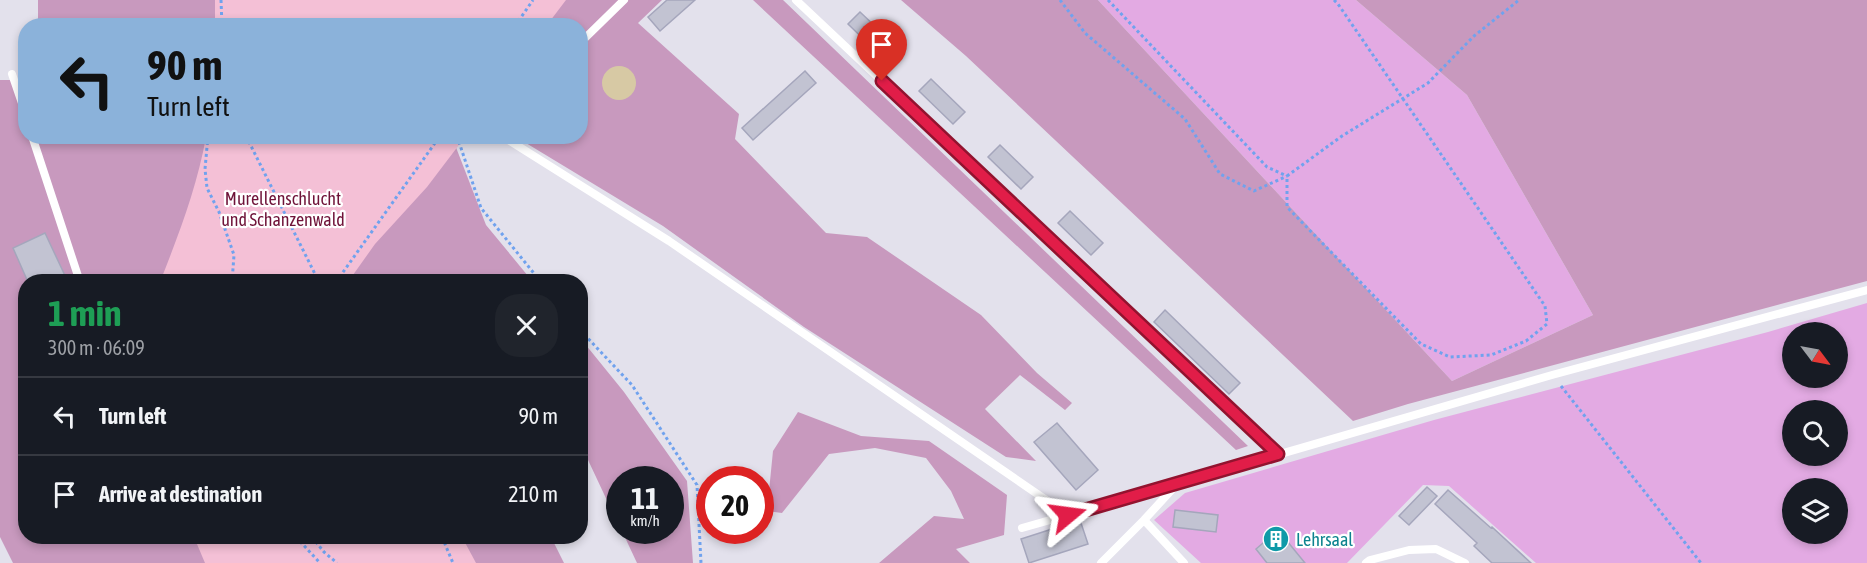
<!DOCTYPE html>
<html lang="en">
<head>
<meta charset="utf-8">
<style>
  body { margin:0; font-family:"Asap Condensed",sans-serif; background:#20242c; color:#f1f3f6; height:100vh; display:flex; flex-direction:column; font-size:22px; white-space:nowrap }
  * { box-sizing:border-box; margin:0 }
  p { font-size:20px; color:#9ea1a6 }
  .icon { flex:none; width:33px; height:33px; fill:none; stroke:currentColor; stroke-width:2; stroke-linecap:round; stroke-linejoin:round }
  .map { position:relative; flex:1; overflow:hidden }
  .details { position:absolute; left:18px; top:274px; width:570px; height:270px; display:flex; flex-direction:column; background:#171b24; border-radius:24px; box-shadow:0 3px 9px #0003 }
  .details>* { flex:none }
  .hud { position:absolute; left:18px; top:18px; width:570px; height:126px; border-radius:24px; box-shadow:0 3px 9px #0003; background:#8bb2da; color:#111; overflow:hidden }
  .needle { width:39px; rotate:122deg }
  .buttons { position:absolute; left:1782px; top:322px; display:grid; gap:12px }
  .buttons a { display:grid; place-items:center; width:66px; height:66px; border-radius:50%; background:#171b24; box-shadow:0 3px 9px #0003; font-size:30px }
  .speed { position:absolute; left:606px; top:466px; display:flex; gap:12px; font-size:30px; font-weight:700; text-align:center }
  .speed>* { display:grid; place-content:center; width:78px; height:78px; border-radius:50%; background:#171b24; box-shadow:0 3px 9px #0003; line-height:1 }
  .speed small { font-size:15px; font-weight:400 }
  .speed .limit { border:9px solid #d22; background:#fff; color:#111 }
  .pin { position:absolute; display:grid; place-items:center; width:51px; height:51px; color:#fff; margin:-62px -26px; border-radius:50% 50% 50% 0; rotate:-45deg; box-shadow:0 0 6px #0007 }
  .pin .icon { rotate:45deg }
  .me { position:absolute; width:66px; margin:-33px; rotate:74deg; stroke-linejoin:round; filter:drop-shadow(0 0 4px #0008) }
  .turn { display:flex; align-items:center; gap:21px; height:126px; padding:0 30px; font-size:27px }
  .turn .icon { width:78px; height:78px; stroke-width:2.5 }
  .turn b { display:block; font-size:42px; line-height:51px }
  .round { display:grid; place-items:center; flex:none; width:63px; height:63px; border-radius:24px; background:#20242c }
  .summary { display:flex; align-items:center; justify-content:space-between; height:102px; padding:0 30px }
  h1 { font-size:36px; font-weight:700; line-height:45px; color:#1e9e55 }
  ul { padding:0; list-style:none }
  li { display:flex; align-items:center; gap:18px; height:78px; padding:0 30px; border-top:2px solid #363941 }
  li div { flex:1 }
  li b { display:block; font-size:22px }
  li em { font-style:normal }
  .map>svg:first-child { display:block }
  .grass { fill:#e3aae3; fill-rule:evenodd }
  .forest { fill:#c899be }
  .park { fill:#f4c0d6 }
  .water { fill:#d7c9a4 }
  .building { fill:#c2c3d2; stroke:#a5a6bc; stroke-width:1.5 }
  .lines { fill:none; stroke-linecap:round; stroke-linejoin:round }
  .path { stroke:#70a2ee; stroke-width:3; stroke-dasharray:3 3; stroke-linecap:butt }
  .service { stroke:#fff; stroke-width:8 }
  .route-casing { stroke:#92132f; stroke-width:15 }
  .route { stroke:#e11d48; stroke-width:10 }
  .labels { text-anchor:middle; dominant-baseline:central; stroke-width:4.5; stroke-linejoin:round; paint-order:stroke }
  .park-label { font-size:18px; fill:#6f1339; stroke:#fff }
  .culture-label { font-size:18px; fill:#0d838f; stroke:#fff; text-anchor:start }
</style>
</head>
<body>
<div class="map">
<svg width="1867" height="563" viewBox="0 0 1867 563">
  <rect width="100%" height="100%" fill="#e3e1ec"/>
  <path class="grass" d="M1098 0H1356L1467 95 1593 315 1452 381Z
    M1867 303V563H1536L1449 486 1423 485 1347 563H1201L1154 520 1185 493 1434 420 1768 332ZM1792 333H1838V378H1792ZM1792 411H1838V456H1792ZM1792 489H1838V534H1792Z"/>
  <path class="forest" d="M38 0H662L638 23 739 114 735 139 826 233 867 237 981 315 1037 373 1072 403 1065 410 1020 375 985 409 1036 461 1006 457 804 327 663 226 516 137 580 136V26H38Z
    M753 0H783L1248 446 1236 450Z
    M901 0H1098L1452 381 1593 315 1467 95 1356 0H1867V281L1408 404 1353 421 966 56Z
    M0 80H25L26 136 452 137 486 225 533 282H26V537H551L564 563H13L0 537Z
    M581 339 624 392 687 481 693 563H637L622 531H670V480H620L619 526 581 445Z
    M798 412 861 436 929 441 1007 495 1004 535 956 549 970 563H879L934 516 964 519 951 491 926 458 875 448 829 454 782 513 767 511 773 451Z"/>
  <path class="park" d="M215 0H566L547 25 215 26Z
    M206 137V136L465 137 427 187 375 244 348 282H160C179 234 197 187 206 137Z
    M194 537H462L476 563H205Z"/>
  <path class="water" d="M602 83a17 17 0 1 1 34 0a17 17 0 1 1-34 0Z"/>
  <path class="building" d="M667 0H695L660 31 648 17Z
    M860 12 895 45 883 58 848 24Z
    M805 71 816 83 753 140 742 128Z
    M931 79 965 112 953 124 919 91Z
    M1000 145 1033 177 1021 189 988 157Z
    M1070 211 1103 243 1091 255 1058 223Z
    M45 233 68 282H28L13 248Z
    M1165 310 1240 383 1229 394 1154 322Z
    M1057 423 1098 470 1076 490 1034 442Z
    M1427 487 1437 496 1409 525 1399 516Z
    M1448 490 1491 528 1492 527 1531 563H1492L1474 546 1477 543 1435 504Z
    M1175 510 1218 515 1216 532 1173 527Z
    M1080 520 1088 544 1029 563 1021 539Z
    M1278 530 1305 563H1267L1256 549Z"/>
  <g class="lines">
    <path class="path" d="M221 0 222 26
      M1060 0 1085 33 1185 119 1220 174 1254 191 1287 176
      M1108 0 1267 167 1287 176
      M1334 0 1338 4 1545 306 1547 324 1526 341 1491 355 1450 357 1421 344 1287 207V176L1342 136 1428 83 1474 36 1519 0
      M515 26 533 0
      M208 136 205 169 207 188 219 212 234 255 232 282
      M246 136 319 282
      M457 136 481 208 541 282
      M336 282 440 136
      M580 330 632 385 697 485 701 563
      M1561 386 1701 563
      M296 537 320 563
      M312 537 324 552 337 563
      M442 537 453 563"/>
    <path class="service" d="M796 0 1278 454
      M580 43 624 0
      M12 74 26 115
      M32 136 80 282
      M502 136 669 241 1068 515
      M1144 520 1184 563
      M1022 528 1177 484
      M1101 563 1144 520 1177 484 1552 375 1867 290
      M1366 563 1370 560 1409 550 1436 549 1465 563"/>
  </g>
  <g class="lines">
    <g class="route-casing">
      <path id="route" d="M882 81 1278 454 1068 515"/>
    </g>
    <use href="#route" class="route"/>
  </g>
  <defs>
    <g id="building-disc" transform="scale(1.35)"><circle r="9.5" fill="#0f9aa8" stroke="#fff"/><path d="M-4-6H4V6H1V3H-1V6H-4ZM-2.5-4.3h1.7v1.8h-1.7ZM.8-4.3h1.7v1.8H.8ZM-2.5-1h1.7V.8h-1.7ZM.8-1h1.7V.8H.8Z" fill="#fff"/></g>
  </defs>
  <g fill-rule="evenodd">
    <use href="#building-disc" x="1276" y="539"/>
  </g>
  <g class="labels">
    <g class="park-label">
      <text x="283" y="198">Murellenschlucht<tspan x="283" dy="21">und Schanzenwald</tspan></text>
    </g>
    <g class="culture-label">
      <text x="1296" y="539">Lehrsaal</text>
    </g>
  </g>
</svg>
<div class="buttons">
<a><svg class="needle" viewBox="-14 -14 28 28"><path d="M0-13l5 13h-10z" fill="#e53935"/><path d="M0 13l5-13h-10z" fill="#9ea1a6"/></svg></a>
<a><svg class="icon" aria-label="search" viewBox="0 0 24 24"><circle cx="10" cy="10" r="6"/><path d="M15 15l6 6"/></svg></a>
<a><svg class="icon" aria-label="layers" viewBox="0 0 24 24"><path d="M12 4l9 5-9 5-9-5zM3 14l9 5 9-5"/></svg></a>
</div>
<div class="speed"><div>11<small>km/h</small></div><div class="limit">20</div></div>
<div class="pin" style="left:882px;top:81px;background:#d93025"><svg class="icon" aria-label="arrive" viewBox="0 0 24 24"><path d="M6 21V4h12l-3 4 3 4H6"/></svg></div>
<svg class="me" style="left:1068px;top:515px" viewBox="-20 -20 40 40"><path d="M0-17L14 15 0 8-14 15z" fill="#e11d48" stroke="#fff" stroke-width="4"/></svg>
<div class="hud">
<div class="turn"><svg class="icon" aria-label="left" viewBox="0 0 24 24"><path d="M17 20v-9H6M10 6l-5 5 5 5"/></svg><div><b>90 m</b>Turn left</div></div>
</div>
<section class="details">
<div class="summary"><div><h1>1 min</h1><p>300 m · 06:09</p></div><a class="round"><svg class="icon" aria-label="close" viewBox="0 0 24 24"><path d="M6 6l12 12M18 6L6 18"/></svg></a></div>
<ul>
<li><svg class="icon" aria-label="left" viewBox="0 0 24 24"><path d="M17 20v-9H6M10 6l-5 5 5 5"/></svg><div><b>Turn left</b></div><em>90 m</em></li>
<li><svg class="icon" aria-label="arrive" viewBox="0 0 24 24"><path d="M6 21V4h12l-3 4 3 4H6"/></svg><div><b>Arrive at destination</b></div><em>210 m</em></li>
</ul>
</section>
</div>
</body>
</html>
